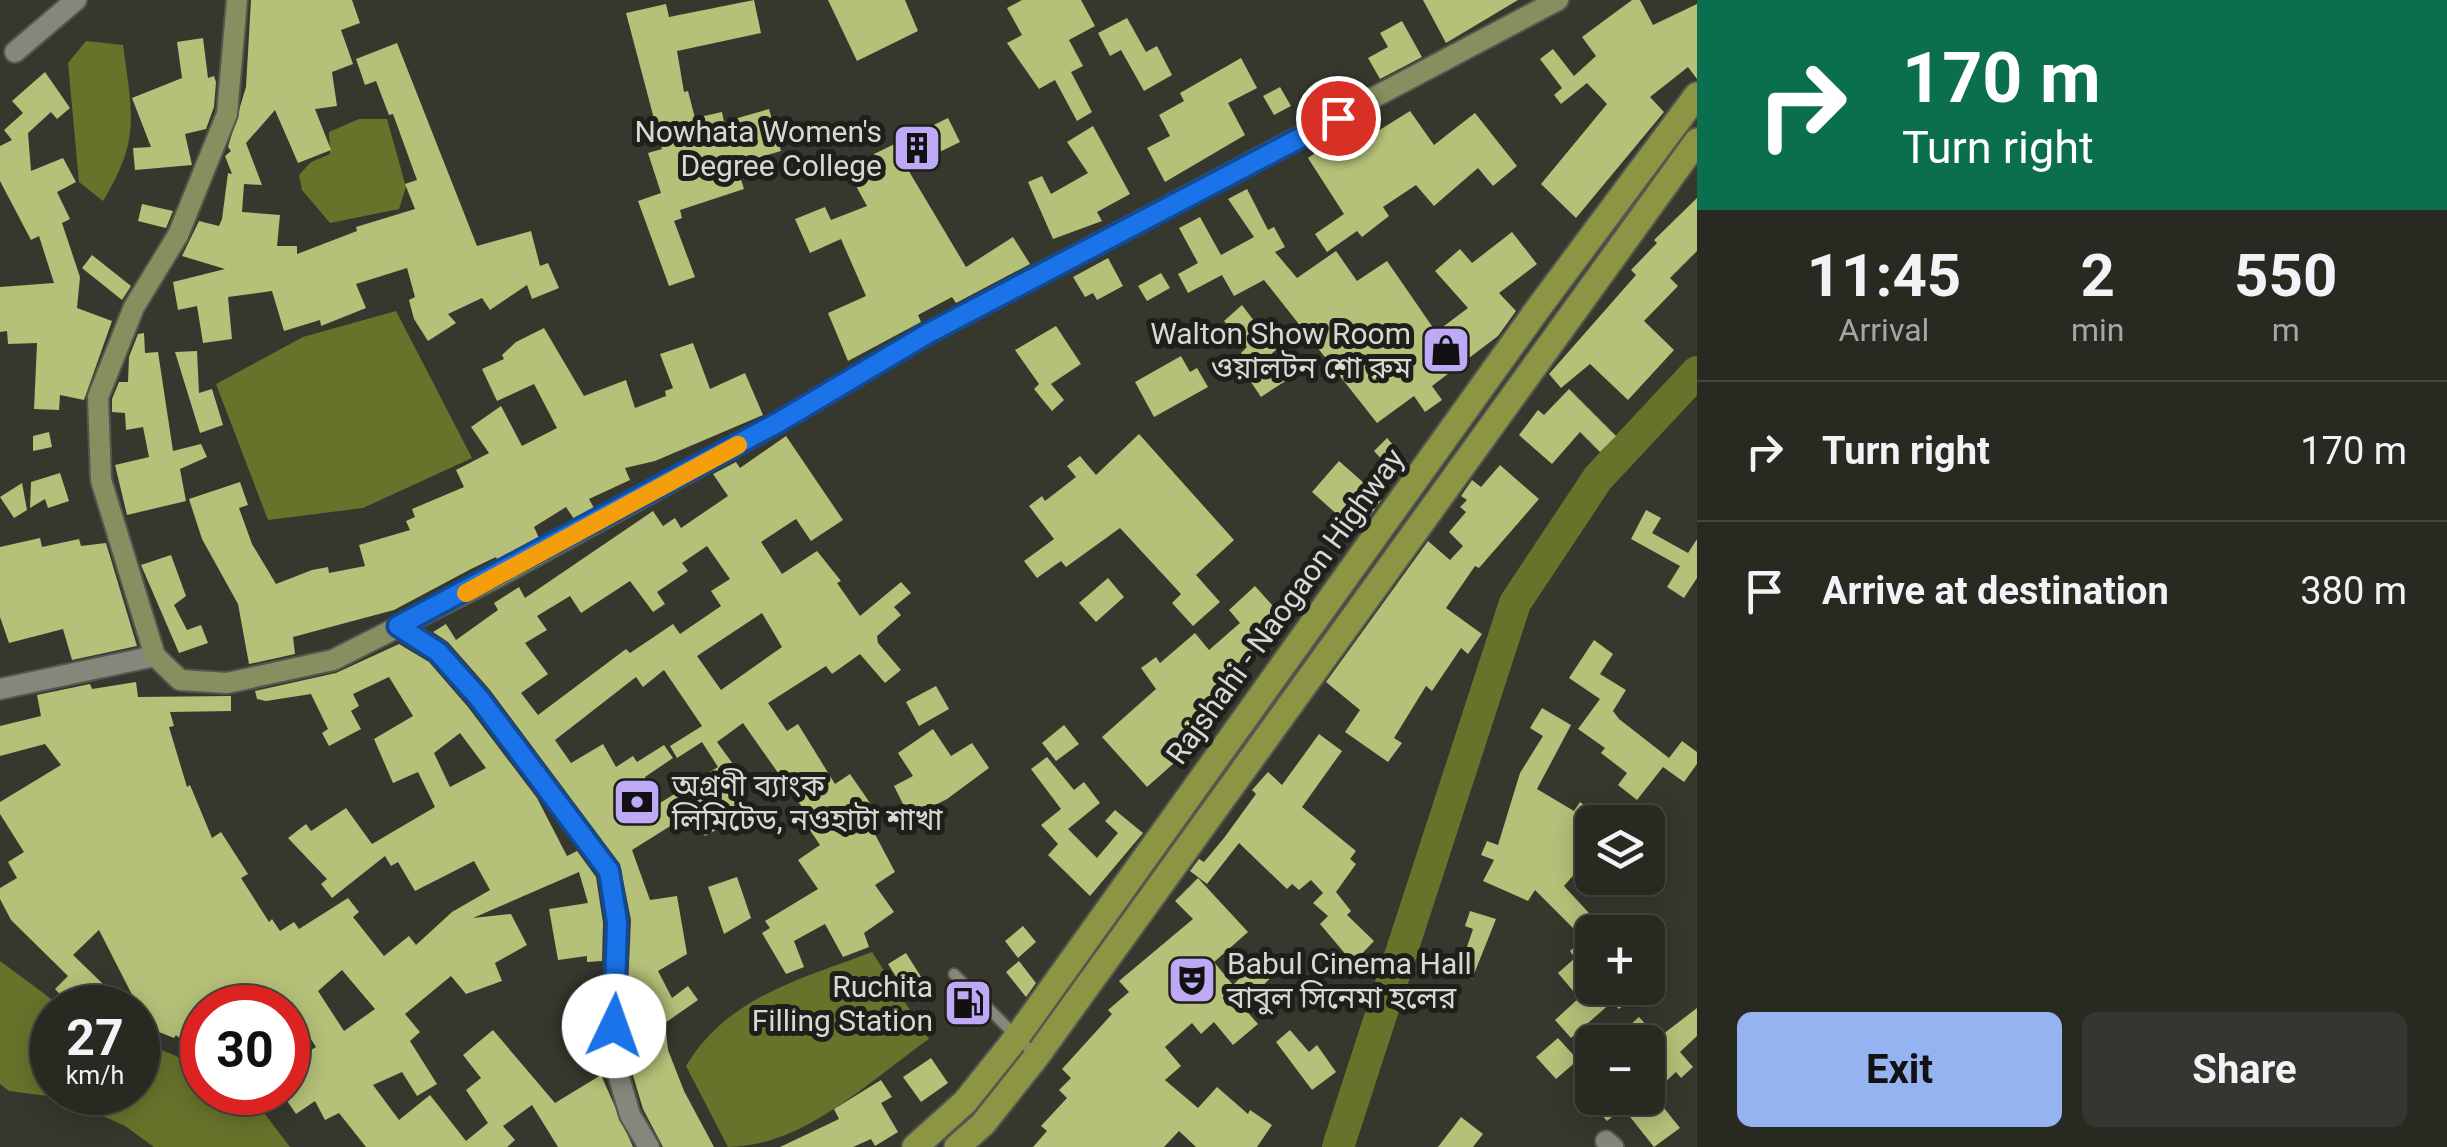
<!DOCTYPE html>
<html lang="en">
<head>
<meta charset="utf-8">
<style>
  body { margin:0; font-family:Roboto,"Noto Sans Bengali",sans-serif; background:#34362f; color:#f1f3f6; height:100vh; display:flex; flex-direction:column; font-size:38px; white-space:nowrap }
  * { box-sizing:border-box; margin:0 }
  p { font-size:32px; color:#a5a7a5 }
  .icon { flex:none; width:55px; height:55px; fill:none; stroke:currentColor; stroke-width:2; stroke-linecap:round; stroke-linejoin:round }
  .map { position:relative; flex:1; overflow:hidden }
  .drawer { display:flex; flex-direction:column; background:#282a22; width:750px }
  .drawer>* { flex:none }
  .hud { background:#0b6e4f; color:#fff; overflow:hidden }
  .fabs { position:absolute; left:1575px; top:805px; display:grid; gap:20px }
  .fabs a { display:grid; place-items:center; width:90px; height:90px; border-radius:15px; background:#282a22; box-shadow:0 5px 25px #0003,0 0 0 2px #444640; font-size:50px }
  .speed { position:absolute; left:30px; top:985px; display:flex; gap:20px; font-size:50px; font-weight:700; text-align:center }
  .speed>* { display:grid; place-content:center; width:130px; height:130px; border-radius:50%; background:#282a22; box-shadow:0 5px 25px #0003,0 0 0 2px #444640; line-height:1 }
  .speed small { font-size:25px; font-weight:400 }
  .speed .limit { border:15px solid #d22; background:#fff; color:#111 }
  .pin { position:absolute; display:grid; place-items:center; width:85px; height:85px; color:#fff; margin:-42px; border:5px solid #fff; border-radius:50%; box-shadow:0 2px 10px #0007 }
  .me { position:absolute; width:110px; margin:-55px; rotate:3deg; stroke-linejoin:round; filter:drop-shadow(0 0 8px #0008) }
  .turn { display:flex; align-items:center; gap:35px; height:210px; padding:0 40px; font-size:45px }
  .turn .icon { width:130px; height:130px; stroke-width:2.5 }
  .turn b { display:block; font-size:70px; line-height:85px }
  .eta { display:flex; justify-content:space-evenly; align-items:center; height:170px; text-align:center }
  .eta b { font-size:60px; font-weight:700; line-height:70px }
  .cta { display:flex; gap:20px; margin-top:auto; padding:20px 40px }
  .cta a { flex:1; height:115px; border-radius:15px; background:#95b2f1; color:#111; font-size:40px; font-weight:700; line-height:115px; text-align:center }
  .cta a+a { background:#34362f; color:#f1f3f6 }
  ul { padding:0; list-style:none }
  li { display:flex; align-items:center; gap:30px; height:140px; padding:0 40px; border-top:2px solid #444640 }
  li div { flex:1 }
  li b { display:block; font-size:38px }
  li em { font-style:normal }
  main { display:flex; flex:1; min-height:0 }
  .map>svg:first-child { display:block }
  .water { fill:#69722b }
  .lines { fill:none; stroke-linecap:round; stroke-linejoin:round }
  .river { stroke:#69722b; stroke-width:32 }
  .building { fill:#b5c078; fill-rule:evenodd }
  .lane-casing { stroke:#55574f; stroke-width:14 }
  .street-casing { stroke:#55574f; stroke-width:24 }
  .secondary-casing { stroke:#55574f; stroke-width:24 }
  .primary-casing { stroke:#55574f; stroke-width:29 }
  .lane { stroke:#85877b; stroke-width:10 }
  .street { stroke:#85877b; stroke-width:20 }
  .secondary { stroke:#898e60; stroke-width:20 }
  .primary { stroke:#8c9544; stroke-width:25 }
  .route-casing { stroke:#114b97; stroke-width:25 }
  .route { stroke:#1a73e8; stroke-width:18 }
  .slow { stroke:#f59e0b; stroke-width:18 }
  .labels { text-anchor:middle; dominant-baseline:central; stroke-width:10; stroke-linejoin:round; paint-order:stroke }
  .poi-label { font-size:30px; fill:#d8d9d3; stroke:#1e1f1a; text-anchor:end }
  .street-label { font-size:30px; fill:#d8d9d3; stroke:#1e1f1a }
</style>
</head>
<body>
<main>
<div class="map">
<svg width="1697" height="1147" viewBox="0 0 1697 1147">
  <rect width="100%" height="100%" fill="#36382e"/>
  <path class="water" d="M86 41 123 45C132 114 141 139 103 201L79 182 68 63Z
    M359 119H387L406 187 399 209 330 223 302 190 299 175 311 162 330 154 329 132Z
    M396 311 472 458 363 508 268 520 216 384 303 337Z
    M872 952 929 1039C869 1081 803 1147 728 1147L686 1066C727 997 801 979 872 952Z
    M0 961 62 1007 52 1008V1092H138V1040L202 1067V1092C257 1092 258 1106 290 1147H154L125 1126 64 1098 9 1091 0 1084Z"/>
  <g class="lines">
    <path class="river" d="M1338 1147 1515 603 1598 478 1697 372"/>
  </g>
  <path class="building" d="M251 0H352L360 23 341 30 353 64 332 72 337 106 315 109 331 150 298 163 275 110 246 143 262 185 244 184 242 212 280 215 277 246H297V254L357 231 356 227 415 209 405 184 417 180 393 114 389 115 376 81 365 85 356 59 397 43 477 246 531 231 540 266 548 263 559 288 532 299 527 285 490 310 482 298 448 314 456 323 428 341 414 319 409 300 415 297 407 268 356 284 366 308 321 326 320 320 284 331 272 291 228 297 232 339 203 343 197 306 178 310 173 282 225 269 182 256 199 221 219 226 222 219 228 173 232 174 225 156 231 151 228 147 246 87Z
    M754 0 761 33 677 51 684 92 688 91 695 118 722 112 724 122 769 109 781 151 736 164 744 189 680 210 682 218 674 221 695 277 669 286 638 201 661 193 648 153 662 149 626 13 666 4 669 17Z
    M828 0H905L918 31 857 61Z
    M1022 0H1081L1095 26 1069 40 1083 66 1071 72 1092 112 1077 121 1055 80 1039 89 1007 43 1022 35 1007 8Z
    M1423 0H1518L1446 43Z
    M1632 0H1640L1653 25 1697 4V79L1688 67 1650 97 1664 112 1576 218 1541 184 1607 104 1587 83 1561 104 1554 95 1562 88 1540 59 1553 49 1574 76 1596 56 1582 37Z
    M1127 18 1146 52 1157 46 1172 75 1144 91 1121 50 1110 56 1098 33Z
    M1402 21 1422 57 1380 79 1368 58 1388 47 1380 33Z
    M203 38 208 78 214 76 216 82 214 107 206 129 185 134 192 165 135 170 133 148 151 147 132 98 182 78 177 42Z
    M1241 58 1257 88 1228 103 1245 135 1165 182 1147 148 1170 136 1159 115 1184 101 1180 93Z
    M45 72 70 108 57 119 51 112 28 133 31 171 63 158 76 182 57 192 70 219 62 223 80 277 77 308 112 321 84 400 60 395 59 410 34 409 37 343 8 344 7 331 0 332V287L54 283 39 236 31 240 0 181V146L12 140 4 130 23 113 12 101Z
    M1280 87 1291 106 1274 115 1263 96Z
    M1410 111 1434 145 1475 113 1517 166 1493 186 1478 168 1434 206 1416 185 1383 207 1389 216 1362 237 1357 231 1327 252 1315 234 1344 214 1308 158 1324 147 1333 159Z
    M948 118 960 142 907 168 966 267 1013 237 1030 264 956 303 952 297 918 315 921 322 848 361 828 313 866 296 841 239 810 253 795 219 825 207 831 220 867 206 856 186 881 171 874 154Z
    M1093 126 1130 194 1097 212 1102 221 1053 239 1028 182 1042 176 1051 194 1088 173 1067 142Z
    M1247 189 1268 230 1274 227 1285 247 1275 252 1297 278 1336 251 1357 281 1387 261 1436 332 1468 308 1435 271 1460 249 1472 263 1512 232 1537 264 1499 293 1516 311 1498 336 1432 386 1442 400 1425 412 1414 396 1377 423 1264 280 1234 296 1222 275 1188 293 1178 274 1198 263 1179 228 1200 217 1221 255 1254 237 1228 199Z
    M1697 198V251L1670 278 1678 286 1644 321 1674 350 1628 400 1590 364 1561 388 1549 374 1636 275 1631 270 1657 243 1654 240Z
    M142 204 173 211 166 228 138 221Z
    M92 255 131 286 122 300 82 268Z
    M1108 258 1123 286 1097 300 1093 293 1085 297 1073 277Z
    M1161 273 1170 288 1147 301 1138 286Z
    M1242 305 1276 350 1270 355 1287 380 1261 397 1249 379 1260 372 1241 353 1247 347 1224 321Z
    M1056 326 1081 364 1051 384 1064 400 1052 411 1034 389 1039 384 1015 350Z
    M544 328 584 396 626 380 635 408 666 396 665 391 673 388 660 354 693 343 710 389 745 373 763 415 655 461 625 468 630 480 589 499 594 508 574 519 566 507 534 527 539 538 498 561 496 557 471 569 394 610 293 637 295 654 249 664 238 604 202 539 189 499 240 482 248 505 239 508 252 544 276 584 312 570 328 567 329 573 365 566 359 545 410 530 406 521 415 517 412 509 464 487 456 470 489 453 471 427 501 406 522 446 557 428 534 384 497 401 482 369 504 359 502 355 516 342Z
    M144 333 145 353 158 352 173 451 201 444 207 457 180 469 186 501 127 515 115 465 149 457 143 427 126 430 125 413 112 412V399L119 382H128L129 357 138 334Z
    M197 351 199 393 212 389 223 425 200 433 175 352Z
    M1181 356 1190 372 1197 368 1208 387 1154 417 1135 382Z
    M1569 389 1616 436 1600 452 1580 432 1552 464 1519 435 1538 410 1544 415Z
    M49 432 52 447 33 451V436Z
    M1139 434 1234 540 1196 575 1220 602 1193 626 1172 603 1181 594 1120 528 1066 567 1061 561 1037 578 1024 561 1054 539 1029 506 1042 496 1045 501 1076 477 1067 466 1080 456 1096 475Z
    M786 436 843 520 811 541 796 519 761 542 782 574 817 551 841 581 837 583 860 616 901 582 911 593 894 607 901 615 877 636 878 643 901 670 885 683 860 654 832 674 826 666 768 703 787 731 798 724 835 784 850 774 879 816 869 823 895 872 875 885 894 912 864 933 869 947 843 957 825 924 794 941 804 967 786 974 762 933 770 928 765 921 818 889 798 860 820 845 797 811 802 807 743 723 717 742 741 775 725 787 738 806 717 816 721 827 705 836 698 823 685 829 680 820 632 850 650 900 677 896 687 954 658 971 672 998 688 986 698 1000 665 1023 668 1050 684 1091 714 1147H663L643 1109 626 1052 627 1020 644 1019 628 986 631 920 620 864 490 690 448 642 433 632 446 624 456 640 498 610 494 603 519 587 525 598 653 511 663 526 675 518 681 528 728 496 713 474 736 462 740 468ZM707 546 730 579 711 591 721 606 680 634 673 624 630 653 626 649 538 715 521 693 548 674 525 643 547 630 537 616 570 596 581 613 630 581 653 612 665 604 657 592 688 571 682 563ZM762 613 782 647 721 690 697 656ZM664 670 702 726 670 746 677 758 702 742 718 767 660 803 645 777 673 758 664 745 637 762 633 756 616 767 603 744 571 763 555 740 636 677 643 687Z
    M1387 438 1408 462 1398 477 1374 451Z
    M1339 461 1382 499 1358 533 1312 492Z
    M1500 465 1539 499 1479 568 1475 566 1446 608 1482 634 1468 654 1461 648 1432 691 1426 686 1394 738 1402 743 1388 762 1345 732 1360 710 1326 682 1428 541 1450 560 1463 546 1449 532 1466 512 1460 507 1467 500 1461 496 1472 480 1481 487Z
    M60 473 69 501 48 508 45 499 30 508 31 482Z
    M22 483 27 510 14 518 0 497Z
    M1646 510 1661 518 1652 533 1688 553 1697 539V578L1684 598 1667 587 1680 566 1631 539Z
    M40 538 42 547 79 539 81 546 106 543 137 646 72 660 63 629 9 643 0 617V547Z
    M171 555 186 596 174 605 187 630 201 625 208 643 179 653 141 565Z
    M1108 578 1124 597 1096 622 1079 603Z
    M1255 586 1280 614 1262 630 1265 634 1254 644 1257 647 1236 665 1242 671 1210 699 1216 706 1172 745 1182 756 1147 787 1102 737 1156 689 1141 668 1156 657 1160 663 1195 633 1209 650 1240 623 1229 610Z
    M1594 640 1613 654 1600 674 1626 690 1613 711 1619 719 1669 758 1682 741 1697 752V764L1684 782 1663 767 1637 800 1618 785 1627 773 1601 753 1605 748 1578 729 1600 699 1569 678Z
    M399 644 429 662 468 707 537 798 567 856 577 851 596 877 603 923 602 961 587 962V956L558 960 549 909 588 903 579 872 473 918 511 914 527 945 495 963 502 981 466 994 451 976 405 1014 420 1032 410 1041 437 1084 417 1096 402 1072 373 1085 399 1120 430 1095 466 1141 488 1123 466 1090 481 1078 463 1055 493 1030 555 1103 601 1075 633 1147H558L532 1105 503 1126 515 1140 507 1147H366L339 1113 325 1120 315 1101 296 1114 281 1092H288V1064L316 1047 291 1008H202V1059L176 1035 174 1038 149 1028 99 930 73 955 128 1008H73L55 989 68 976 11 920 0 899V888L17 878 8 862 24 852 0 814V802L61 765 45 744 0 756V726L41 716 37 695 90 684 92 689 136 682 138 697 231 696V711L170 712 174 726 169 727 187 787 190 785 212 838 221 832 248 874 241 878 269 922 272 919 280 931 294 922 299 929 348 898 359 912 353 917 384 956 409 936 416 945 452 912 490 890 474 861 415 891 398 862 391 866 385 856 332 898 321 884 327 879 288 838 306 824 311 831 346 808 372 844 435 807 418 772 393 783 374 739 413 716 389 677 353 694 359 706 351 711 361 729 329 746 322 733 328 729 311 694 266 701 257 699 255 691 336 673ZM460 733 486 768 450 787 434 753ZM342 970 375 1009 344 1031 318 991Z
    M936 686 949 709 919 726 906 702Z
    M1542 708 1571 725 1537 789 1574 811 1580 802 1593 812 1592 854 1564 886 1600 925 1612 915 1626 932H1592V940L1575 930 1535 890 1528 901 1483 881 1494 860 1481 855 1487 841 1498 845 1520 773 1543 736 1530 728Z
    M1064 725 1079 744 1056 761 1042 743Z
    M933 729 951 756 972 743 989 768 947 799 910 818 894 786 913 776 898 753Z
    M1319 734 1342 751 1302 807 1356 851 1350 859 1356 864 1336 892 1351 911 1347 915 1374 941 1353 963 1320 924 1328 916 1313 903 1323 893 1311 880 1299 890 1292 884 1287 889 1239 843 1207 884 1190 871 1199 859 1204 862 1224 838 1256 794 1252 790 1268 772 1282 785Z
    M1047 757 1074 790 1084 782 1100 803 1068 829 1097 858 1118 833 1105 821 1115 810 1143 833 1090 896 1048 855 1058 844 1041 825 1061 809 1031 769Z
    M737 877 751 918 724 934 708 887Z
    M1198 878 1248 932 1214 962 1233 985 1258 960 1273 975 1243 1007 1258 1024 1233 1045 1214 1022 1201 1034 1192 1023 1165 1047 1181 1066 1165 1080 1198 1108 1217 1087 1248 1114 1250 1110 1272 1125 1257 1147H1196L1179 1131 1164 1147H1033L1047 1131 1041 1126 1067 1098 1059 1090 1071 1078 1062 1069 1112 1014 1108 1010 1129 992 1119 981 1193 919 1175 901Z
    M1470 911 1496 919 1472 979 1458 974 1473 929 1465 926Z
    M1023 926 1036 942 1018 958 1005 941Z
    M1578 944 1592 949V988H1642L1619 1009 1612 1002 1571 1038 1555 1020 1579 998 1558 973 1575 958 1570 951Z
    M906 953 925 983 907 994 888 964Z
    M1019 961 1036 983 1026 997 1006 972Z
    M1697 1008V1036L1680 1052 1693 1067 1681 1078 1676 1072 1648 1098H1656L1680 1128 1654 1147 1623 1108 1607 1121 1587 1098H1648V1042H1611L1639 1017 1658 1038Z
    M1290 1030 1309 1052 1317 1045 1336 1072 1312 1090 1276 1042Z
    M1558 1038 1578 1060 1556 1079 1536 1057Z
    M931 1058 948 1083 921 1102 903 1077Z
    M1592 1058V1096L1574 1075Z
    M881 1080 892 1097 881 1103 898 1132 875 1146 871 1139 853 1147H780L839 1119 834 1109Z
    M1461 1117 1483 1134 1473 1147H1438Z"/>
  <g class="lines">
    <g class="lane-casing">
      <path id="lane" d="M954 974 1036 1056"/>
    </g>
    <g class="street-casing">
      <path id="street" d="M15 52 76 0
        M398 627 438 651 479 698 609 871 617 922 612 1054 630 1115 649 1147
        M0 689 155 656
        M1606 1141 1613 1147"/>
    </g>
    <g class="secondary-casing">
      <path id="secondary" d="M237 0 227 114 178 235 134 307 98 397 101 480 155 656 180 680 227 683 333 660 499 576 779 422 927 334 1558 0"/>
    </g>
    <g class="primary-casing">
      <path id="primary" d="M915 1147 965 1102 1017 1037 1537 310 1697 95
        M957 1147 983 1124 1037 1056 1697 141"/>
    </g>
    <use href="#lane" class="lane"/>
    <use href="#street" class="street"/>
    <use href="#secondary" class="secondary"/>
    <use href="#primary" class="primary"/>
  </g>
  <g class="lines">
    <g class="route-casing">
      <path id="route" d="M614 1026 617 922 609 871 479 698 438 652 398 626 779 422 927 334 1338 118"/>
    </g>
    <use href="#route" class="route"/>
    <path class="slow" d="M466 593 738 445"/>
  </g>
  <defs>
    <g id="building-square" transform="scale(2.5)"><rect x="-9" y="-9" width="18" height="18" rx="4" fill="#bda9f5" stroke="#1e1f1a"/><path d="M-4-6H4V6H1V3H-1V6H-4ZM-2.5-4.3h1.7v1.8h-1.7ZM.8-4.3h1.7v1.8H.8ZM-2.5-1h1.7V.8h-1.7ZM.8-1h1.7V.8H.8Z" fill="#111"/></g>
    <g id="shop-square" transform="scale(2.5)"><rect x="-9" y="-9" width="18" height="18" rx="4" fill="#bda9f5" stroke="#1e1f1a"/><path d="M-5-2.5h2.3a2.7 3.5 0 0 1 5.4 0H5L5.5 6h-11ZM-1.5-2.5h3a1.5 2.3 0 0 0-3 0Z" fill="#111"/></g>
    <g id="bank-square" transform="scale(2.5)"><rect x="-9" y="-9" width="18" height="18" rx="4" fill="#bda9f5" stroke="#1e1f1a"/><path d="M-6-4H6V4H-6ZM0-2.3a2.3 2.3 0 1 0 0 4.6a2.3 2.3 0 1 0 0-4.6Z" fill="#111"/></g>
    <g id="theatre-square" transform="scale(2.5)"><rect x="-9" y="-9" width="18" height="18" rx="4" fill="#bda9f5" stroke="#1e1f1a"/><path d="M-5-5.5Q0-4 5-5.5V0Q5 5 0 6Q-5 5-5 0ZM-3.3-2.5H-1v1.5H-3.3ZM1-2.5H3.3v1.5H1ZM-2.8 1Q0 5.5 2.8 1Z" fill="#111"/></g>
    <g id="fuel-square" transform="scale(2.5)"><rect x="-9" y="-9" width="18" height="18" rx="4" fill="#bda9f5" stroke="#1e1f1a"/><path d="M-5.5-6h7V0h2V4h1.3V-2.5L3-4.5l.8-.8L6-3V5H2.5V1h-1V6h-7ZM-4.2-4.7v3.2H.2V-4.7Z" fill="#111"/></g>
  </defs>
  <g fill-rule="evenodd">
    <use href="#building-square" x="917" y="148"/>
    <use href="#shop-square" x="1446" y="350"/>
    <use href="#bank-square" x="637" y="802"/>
    <use href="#theatre-square" x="1192" y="980"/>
    <use href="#fuel-square" x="968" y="1003"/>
  </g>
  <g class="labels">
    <g class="poi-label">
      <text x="882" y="131">Nowhata Women's<tspan x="882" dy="34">Degree College</tspan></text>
      <text x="1411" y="333">Walton Show Room<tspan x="1411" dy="34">ওয়ালটন শো রুম</tspan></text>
      <text x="672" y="785" text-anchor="start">অগ্রণী ব্যাংক<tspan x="672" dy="34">লিমিটেড, নওহাটা শাখা</tspan></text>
      <text x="1227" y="963" text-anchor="start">Babul Cinema Hall<tspan x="1227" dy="34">বাবুল সিনেমা হলের</tspan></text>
      <text x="933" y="986">Ruchita<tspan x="933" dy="34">Filling Station</tspan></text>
    </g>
    <g class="street-label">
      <text transform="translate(1285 606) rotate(-54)">Rajshahi - Naogaon Highway</text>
    </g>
  </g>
</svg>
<div class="fabs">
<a><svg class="icon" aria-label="layers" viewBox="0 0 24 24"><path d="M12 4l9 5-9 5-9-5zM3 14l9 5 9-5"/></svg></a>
<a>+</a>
<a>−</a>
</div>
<div class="speed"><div>27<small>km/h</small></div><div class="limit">30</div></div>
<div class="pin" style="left:1338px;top:118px;background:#d93025"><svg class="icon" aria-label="arrive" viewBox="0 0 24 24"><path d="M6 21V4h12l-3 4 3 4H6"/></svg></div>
<svg class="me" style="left:614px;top:1026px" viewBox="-20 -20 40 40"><circle r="19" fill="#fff"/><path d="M0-13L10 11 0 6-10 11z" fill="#1a73e8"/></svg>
</div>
<section class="drawer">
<div class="hud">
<div class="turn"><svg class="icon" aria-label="right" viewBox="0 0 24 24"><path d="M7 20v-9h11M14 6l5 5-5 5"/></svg><div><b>170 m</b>Turn right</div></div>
</div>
<div class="eta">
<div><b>11:45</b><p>Arrival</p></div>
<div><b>2</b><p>min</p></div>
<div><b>550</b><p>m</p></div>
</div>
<ul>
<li><svg class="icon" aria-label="right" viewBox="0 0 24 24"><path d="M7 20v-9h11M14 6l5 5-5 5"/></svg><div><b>Turn right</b></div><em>170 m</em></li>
<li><svg class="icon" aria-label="arrive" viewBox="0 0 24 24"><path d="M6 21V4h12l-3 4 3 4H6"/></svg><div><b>Arrive at destination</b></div><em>380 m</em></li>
</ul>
<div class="cta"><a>Exit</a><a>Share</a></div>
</section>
</main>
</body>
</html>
